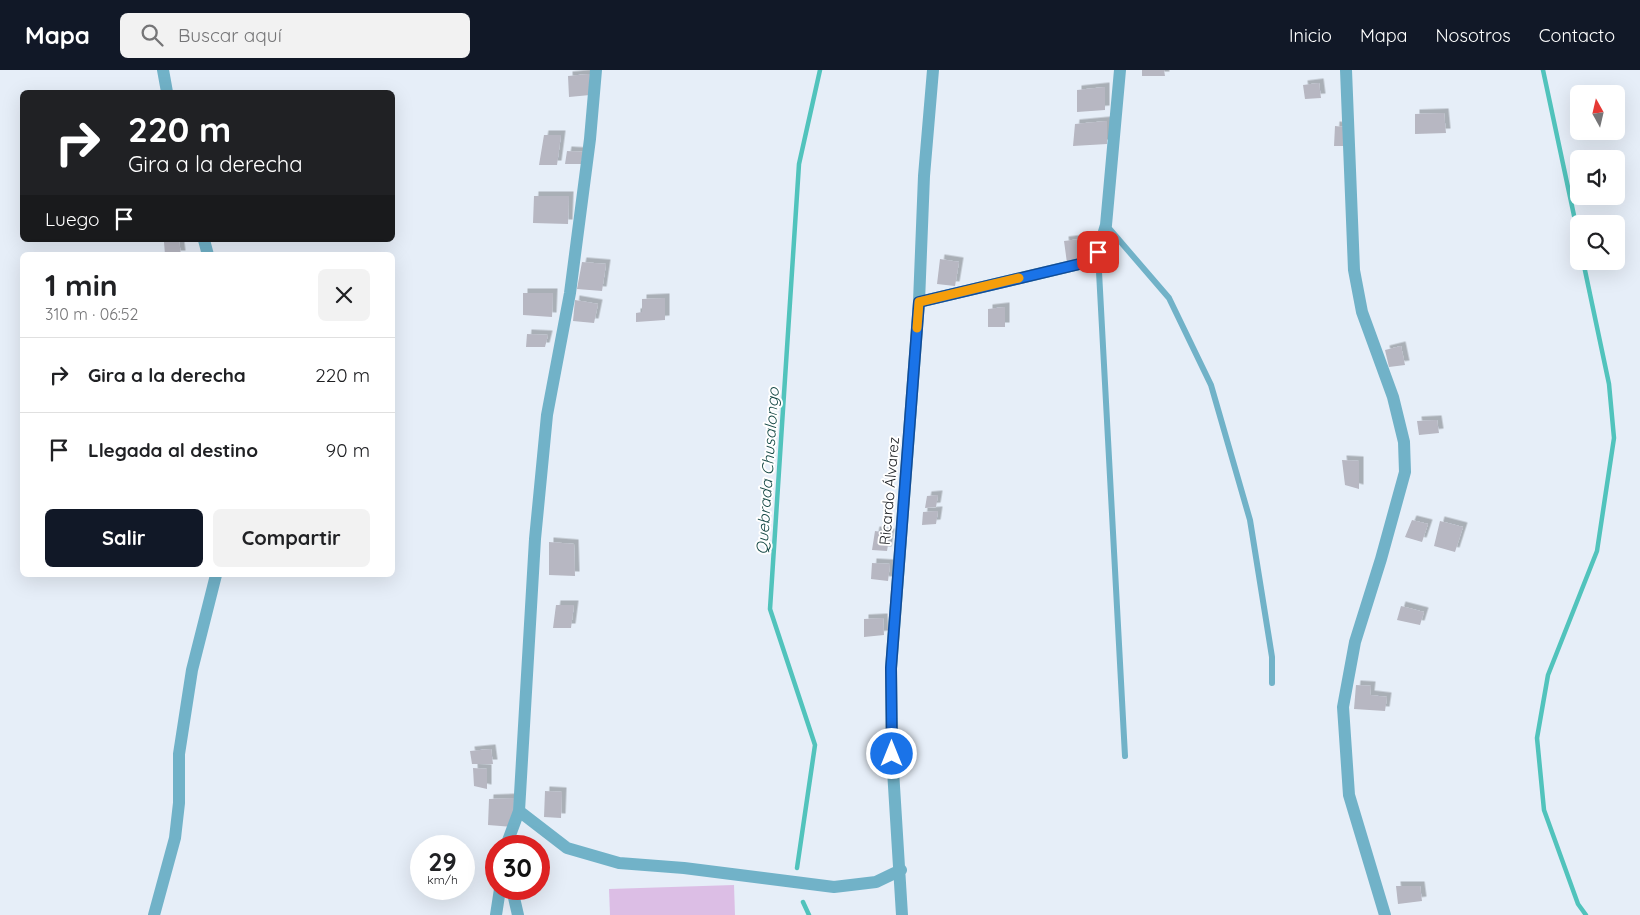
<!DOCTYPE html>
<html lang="es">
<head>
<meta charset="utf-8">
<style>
  body { margin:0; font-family:Quicksand,sans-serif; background:#f2f2f2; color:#202124; height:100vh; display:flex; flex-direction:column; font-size:19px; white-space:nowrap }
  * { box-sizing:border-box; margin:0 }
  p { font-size:16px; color:#757577 }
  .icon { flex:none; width:28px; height:28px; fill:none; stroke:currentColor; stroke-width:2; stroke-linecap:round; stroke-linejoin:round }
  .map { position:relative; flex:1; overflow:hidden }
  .drawer { position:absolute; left:20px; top:182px; width:375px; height:325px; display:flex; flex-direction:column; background:#fff; border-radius:8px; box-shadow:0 5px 20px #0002 }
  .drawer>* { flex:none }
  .guide { position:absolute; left:20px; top:20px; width:375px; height:152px; border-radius:8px; box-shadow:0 5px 20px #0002; background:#202124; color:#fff; overflow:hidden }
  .needle { width:32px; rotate:352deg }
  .fabs { position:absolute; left:1570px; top:15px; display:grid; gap:10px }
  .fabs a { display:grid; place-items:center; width:55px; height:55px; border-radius:8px; background:#fff; box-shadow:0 5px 20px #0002; font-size:25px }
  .speed { position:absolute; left:410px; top:765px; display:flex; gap:10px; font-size:25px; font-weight:700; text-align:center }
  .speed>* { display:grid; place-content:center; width:65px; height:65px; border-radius:50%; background:#fff; box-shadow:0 5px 20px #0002; line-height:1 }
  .speed small { font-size:12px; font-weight:400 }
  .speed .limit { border:8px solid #d22; background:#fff; color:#111 }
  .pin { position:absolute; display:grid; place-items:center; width:42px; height:42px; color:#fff; margin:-21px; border-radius:10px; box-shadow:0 2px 8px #0006 }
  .me { position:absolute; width:55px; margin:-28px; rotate:0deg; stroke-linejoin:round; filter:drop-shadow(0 0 4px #0008) }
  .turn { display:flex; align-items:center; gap:18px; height:105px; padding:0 25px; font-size:22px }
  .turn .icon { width:65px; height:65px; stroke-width:2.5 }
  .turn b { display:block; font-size:35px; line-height:42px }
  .then { display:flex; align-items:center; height:48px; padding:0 25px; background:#0003; gap:10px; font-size:19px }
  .round { display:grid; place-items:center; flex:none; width:52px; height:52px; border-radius:8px; background:#f2f2f2 }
  .head { display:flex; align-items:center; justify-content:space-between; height:85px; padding:0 25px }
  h1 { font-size:30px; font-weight:800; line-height:38px }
  .primary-button { display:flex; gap:10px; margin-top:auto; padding:10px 25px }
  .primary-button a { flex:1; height:58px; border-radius:8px; background:#111827; color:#fff; font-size:20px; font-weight:800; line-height:58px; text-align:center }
  .primary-button a+a { background:#f2f2f2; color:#202124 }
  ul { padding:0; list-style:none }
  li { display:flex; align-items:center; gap:15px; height:75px; padding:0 25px; border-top:1px solid #e0e0e0 }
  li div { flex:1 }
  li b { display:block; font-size:19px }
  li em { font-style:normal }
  header { display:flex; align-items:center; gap:30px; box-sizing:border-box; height:70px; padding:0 25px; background:#111827; color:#fff }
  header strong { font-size:24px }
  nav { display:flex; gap:28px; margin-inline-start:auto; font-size:18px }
  .search { width:350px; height:45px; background:#f2f2f2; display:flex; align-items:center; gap:12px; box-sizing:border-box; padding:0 18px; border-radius:8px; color:#757577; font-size:19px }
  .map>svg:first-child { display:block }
  .pitch { fill:#dcbee5 }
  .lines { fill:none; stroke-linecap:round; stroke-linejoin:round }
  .stream { stroke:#51c3bc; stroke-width:4.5 }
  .building { fill:#b7b7c2; filter:url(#shadow) }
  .service { stroke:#71b2c8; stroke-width:6 }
  .minor { stroke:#71b2c8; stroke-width:12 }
  .route-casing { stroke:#114b97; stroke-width:12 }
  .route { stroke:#1a73e8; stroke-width:9 }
  .slow { stroke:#f59e0b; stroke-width:9 }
  .labels { text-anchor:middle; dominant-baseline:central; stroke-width:4; stroke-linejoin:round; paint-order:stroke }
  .street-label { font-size:15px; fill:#1b1e22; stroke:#fff }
  .water-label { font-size:16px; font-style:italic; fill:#164946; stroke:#fff }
</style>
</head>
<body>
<header>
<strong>Mapa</strong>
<div class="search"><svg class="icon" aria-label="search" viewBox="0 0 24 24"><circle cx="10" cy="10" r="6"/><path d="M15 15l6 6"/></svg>Buscar aquí</div>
<nav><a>Inicio</a><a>Mapa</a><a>Nosotros</a><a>Contacto</a></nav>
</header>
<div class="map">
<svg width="1640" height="845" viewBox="0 0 1640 845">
  <defs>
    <filter id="shadow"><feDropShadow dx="4.5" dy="-4.5" stdDeviation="0" flood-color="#0004"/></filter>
  </defs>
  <rect width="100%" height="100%" fill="#e6eef8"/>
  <path class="pitch" d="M734 815 735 845H610L609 819Z"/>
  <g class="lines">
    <path class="stream" d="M1543 0 1579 169
      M1583 191 1609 314 1614 368 1597 481 1548 605 1537 668 1544 740 1578 834 1586 845
      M797 798 815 675 770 539 799 94 820 0
      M803 832 809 845"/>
  </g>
  <path class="building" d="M1142 0H1164L1165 6H1142Z
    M589 4 590 25 569 27 568 6Z
    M1319 13 1321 28 1305 29 1303 15Z
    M1105 17V40L1077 42V20Z
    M1444 43 1446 63 1415 64V44Z
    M1107 51V74L1073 76 1075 54Z
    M1335 56 1344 57V76H1334Z
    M544 65H561L557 95H539Z
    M567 81 583 82 581 94H565Z
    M534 126H569L568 154 533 153Z
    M1089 168 1092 188 1067 193 1064 171Z
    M179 170 181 185H165L164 172Z
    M940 189 959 192 955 216 937 214Z
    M582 192 606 194 602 221 577 219Z
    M523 223H553L552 247 523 245Z
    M665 228V250L636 252V243L642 242V229Z
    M575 230 598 234 594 253 573 251Z
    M1005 237V257H988V239Z
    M527 264 548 265 545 277H526Z
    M1401 276 1405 295 1389 297 1385 280Z
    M1437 350 1439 363 1419 365 1417 351Z
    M1342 390 1359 391V419L1345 415Z
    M938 425 936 437 925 438 927 426Z
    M938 441 936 454 922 455 923 442Z
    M1412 450 1428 454 1422 472 1405 467Z
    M1440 451 1463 457 1455 482 1434 476Z
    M875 461 890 463 887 481 872 480Z
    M549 472 574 474 575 506 549 505Z
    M872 493 890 494 888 511 871 509Z
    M556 535H574L571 558H553Z
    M1401 536 1424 542 1420 555 1397 550Z
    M883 548 884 565 864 567V549Z
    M1356 615 1371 616 1370 625 1387 627 1385 641 1354 639Z
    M491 679 493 694H472L470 681Z
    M473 698 487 699V719L474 716Z
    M545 721 562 722 561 748 544 747Z
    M514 728 512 757 488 755 489 729Z
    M1396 816H1420L1422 831 1398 834Z"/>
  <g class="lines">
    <path class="service" d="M1107 156 1169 228 1211 315 1250 450 1272 587V613
      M1098 183 1125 686"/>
    <path class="minor" d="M163 0 167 22
      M1346 0 1354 200 1362 242 1393 327 1404 372 1405 402 1381 489 1355 572 1343 637 1349 725 1385 845
      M204 170 208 185
      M919 232 1088 192 1098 182 1106 155 1120 0
      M519 741 567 778 619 793 684 798 834 817 876 812 901 800
      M506 776 519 741 535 469 547 345 570 223 590 69 596 0
      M512 819 518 845
      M154 845 175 768 179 733V684L192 600 216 505
      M496 845 500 819
      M902 845 892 684 891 599 919 232 924 106 933 0"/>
  </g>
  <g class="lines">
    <g class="route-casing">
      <path id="route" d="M892 684 891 598 919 232 1088 192 1098 182"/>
    </g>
    <use href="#route" class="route"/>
    <path class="slow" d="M917 258 919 232 1019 208"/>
  </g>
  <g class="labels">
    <g class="street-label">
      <text transform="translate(889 421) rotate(-85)">Ricardo Álvarez</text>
    </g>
    <g class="water-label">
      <text transform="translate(767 401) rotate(-86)">Quebrada Chusalongo</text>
    </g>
  </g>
</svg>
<div class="fabs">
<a><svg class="needle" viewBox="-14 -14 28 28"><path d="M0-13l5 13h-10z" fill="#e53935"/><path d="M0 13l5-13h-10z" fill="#757577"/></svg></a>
<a><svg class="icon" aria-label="sound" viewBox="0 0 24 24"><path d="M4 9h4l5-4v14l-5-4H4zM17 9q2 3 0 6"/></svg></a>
<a><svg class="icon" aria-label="search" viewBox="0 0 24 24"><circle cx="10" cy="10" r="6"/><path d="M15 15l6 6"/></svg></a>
</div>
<div class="speed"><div>29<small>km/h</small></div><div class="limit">30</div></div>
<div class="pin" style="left:1098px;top:182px;background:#d93025"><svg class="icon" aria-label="arrive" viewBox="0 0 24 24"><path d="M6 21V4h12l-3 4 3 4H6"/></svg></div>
<svg class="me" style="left:892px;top:684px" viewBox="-20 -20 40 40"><circle r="17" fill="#1a73e8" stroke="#fff" stroke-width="3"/><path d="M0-11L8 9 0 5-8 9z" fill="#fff"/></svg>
<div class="guide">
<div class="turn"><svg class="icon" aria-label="right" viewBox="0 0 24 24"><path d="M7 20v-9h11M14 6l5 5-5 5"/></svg><div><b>220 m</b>Gira a la derecha</div></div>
<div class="then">Luego<svg class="icon" aria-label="arrive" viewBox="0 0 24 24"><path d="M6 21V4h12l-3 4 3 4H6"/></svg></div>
</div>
<section class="drawer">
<div class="head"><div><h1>1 min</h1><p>310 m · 06:52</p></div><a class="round"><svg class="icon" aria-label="close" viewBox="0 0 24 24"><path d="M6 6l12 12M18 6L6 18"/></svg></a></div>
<ul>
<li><svg class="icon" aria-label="right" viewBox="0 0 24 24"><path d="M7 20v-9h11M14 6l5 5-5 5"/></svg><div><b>Gira a la derecha</b></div><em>220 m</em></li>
<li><svg class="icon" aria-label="arrive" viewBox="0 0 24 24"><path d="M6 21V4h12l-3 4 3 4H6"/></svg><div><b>Llegada al destino</b></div><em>90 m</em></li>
</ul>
<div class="primary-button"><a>Salir</a><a>Compartir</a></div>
</section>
</div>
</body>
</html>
